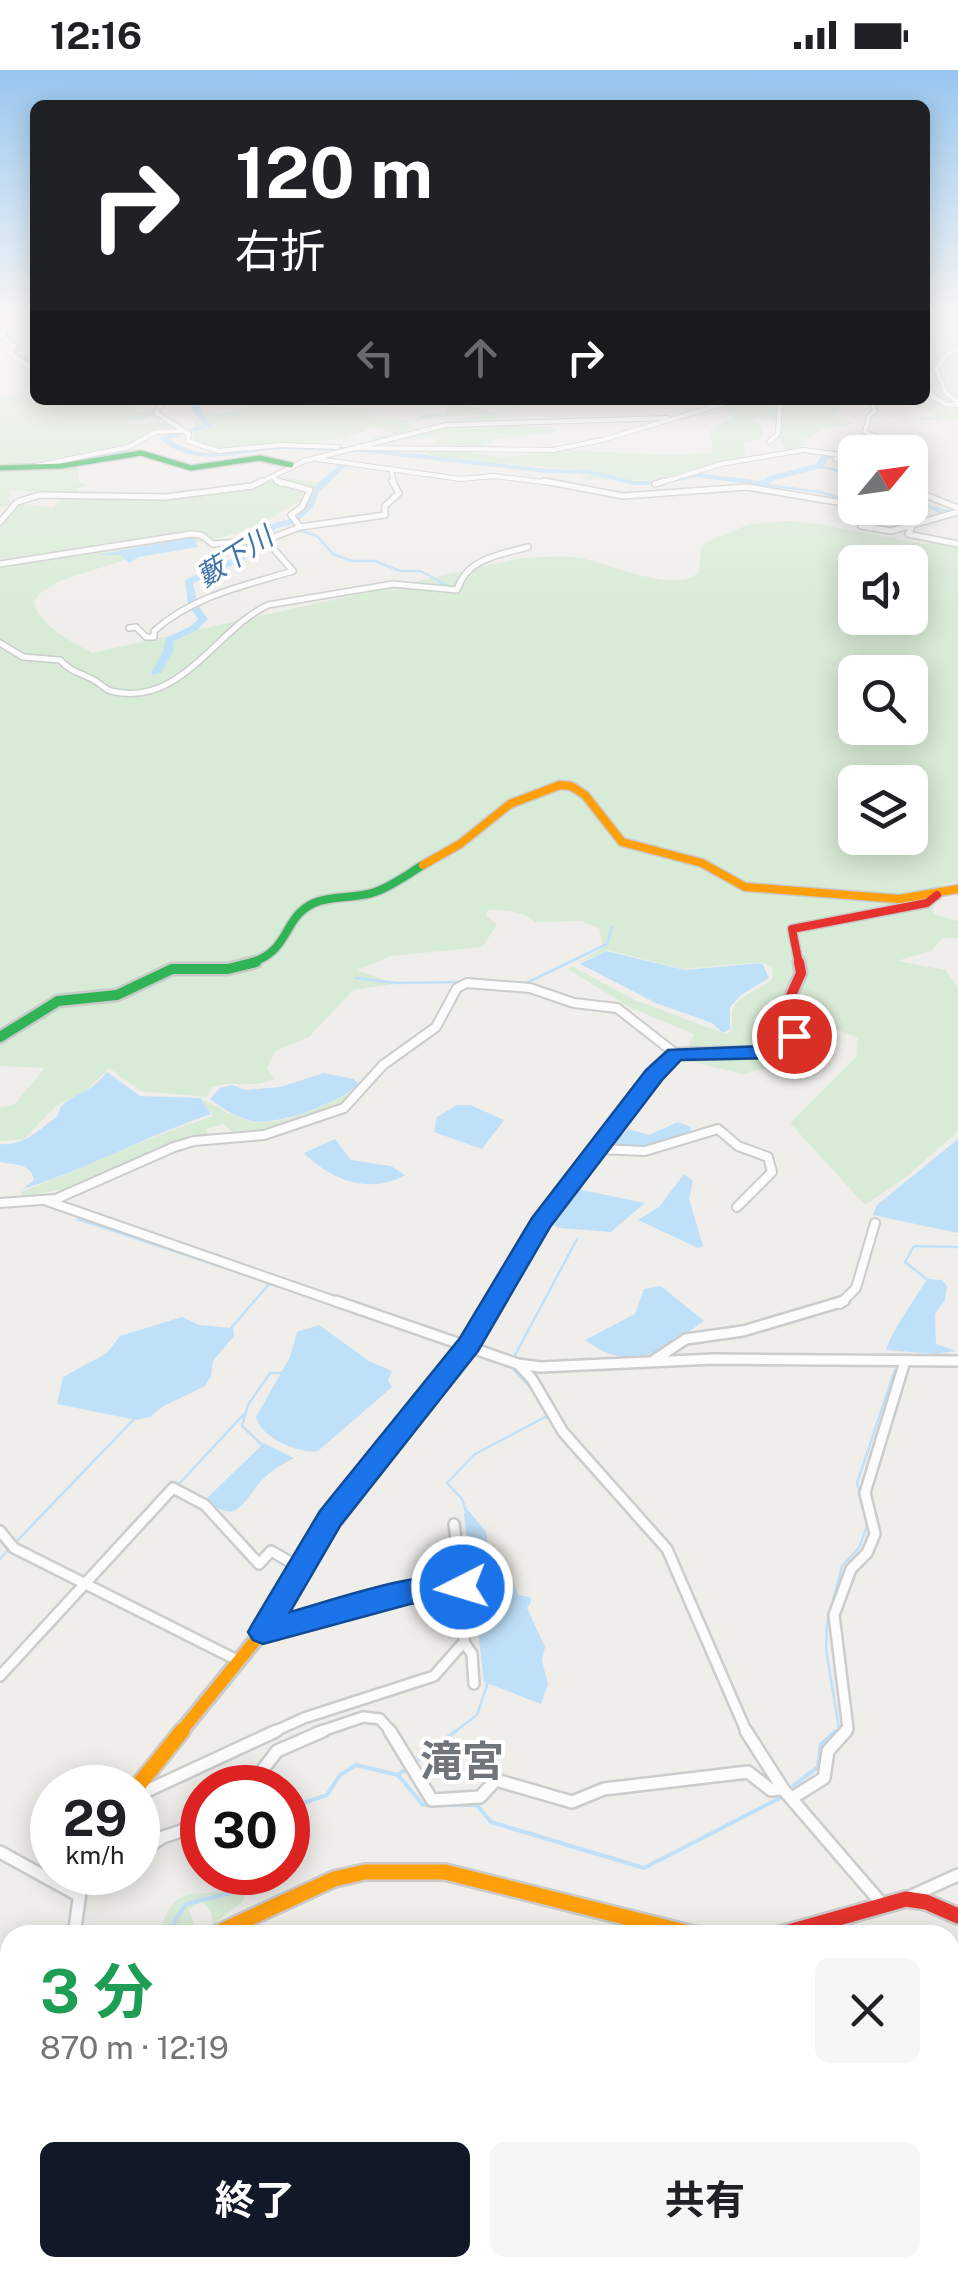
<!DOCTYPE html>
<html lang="ja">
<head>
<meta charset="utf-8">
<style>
  body { margin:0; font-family:"Public Sans","Noto Sans JP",sans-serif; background:#f6f6f6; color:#202124; height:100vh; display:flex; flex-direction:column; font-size:38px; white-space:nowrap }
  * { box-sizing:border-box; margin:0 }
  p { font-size:32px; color:#757577 }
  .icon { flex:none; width:55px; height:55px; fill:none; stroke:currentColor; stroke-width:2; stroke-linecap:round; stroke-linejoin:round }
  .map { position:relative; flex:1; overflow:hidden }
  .side { position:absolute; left:0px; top:1855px; width:960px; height:352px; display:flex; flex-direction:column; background:#fff; border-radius:30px 30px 0 0; box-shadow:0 5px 25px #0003 }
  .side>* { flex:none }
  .top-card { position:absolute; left:30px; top:30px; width:900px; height:305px; border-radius:15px; box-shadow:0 5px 25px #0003; background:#202124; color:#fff; overflow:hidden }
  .needle { width:65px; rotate:61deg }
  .controls { position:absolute; left:838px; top:365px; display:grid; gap:20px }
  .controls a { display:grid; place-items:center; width:90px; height:90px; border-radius:15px; background:#fff; box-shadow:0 5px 25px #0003; font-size:50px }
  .speed { position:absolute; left:30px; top:1695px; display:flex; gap:20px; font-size:50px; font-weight:700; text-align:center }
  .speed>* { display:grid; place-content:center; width:130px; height:130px; border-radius:50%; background:#fff; box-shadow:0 5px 25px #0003; line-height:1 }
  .speed small { font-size:25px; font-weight:400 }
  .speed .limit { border:15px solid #d22; background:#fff; color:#111 }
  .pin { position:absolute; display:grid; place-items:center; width:85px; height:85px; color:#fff; margin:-42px; border:5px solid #fff; border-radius:50%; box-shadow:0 2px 10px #0007 }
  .me { position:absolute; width:110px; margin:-55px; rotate:265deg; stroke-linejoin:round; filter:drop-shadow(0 0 8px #0008) }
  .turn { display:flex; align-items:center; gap:35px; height:210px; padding:0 40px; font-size:45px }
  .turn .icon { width:130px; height:130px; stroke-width:2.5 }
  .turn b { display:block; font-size:70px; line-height:85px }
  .lanes { display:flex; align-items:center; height:95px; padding:0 40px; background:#0003; justify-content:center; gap:50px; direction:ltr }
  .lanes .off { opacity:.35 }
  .round { display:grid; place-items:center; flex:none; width:105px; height:105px; border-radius:15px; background:#f6f6f6 }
  .overview { display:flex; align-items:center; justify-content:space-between; height:170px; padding:0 40px }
  h1 { font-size:60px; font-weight:700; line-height:75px; color:#1e9e55 }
  .button { display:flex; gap:20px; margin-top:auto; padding:20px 40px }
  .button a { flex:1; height:115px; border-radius:15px; background:#111827; color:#fff; font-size:40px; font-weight:700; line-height:115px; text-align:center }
  .button a+a { background:#f6f6f6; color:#202124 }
  .status { display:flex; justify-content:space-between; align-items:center; height:70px; padding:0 50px; background:#fff; direction:ltr }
  .status svg { height:28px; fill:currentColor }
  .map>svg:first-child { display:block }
  .green { fill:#d8ebd6; fill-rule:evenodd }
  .water { fill:#bfe0f9 }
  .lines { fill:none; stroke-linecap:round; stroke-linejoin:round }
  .stream-far1 { stroke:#bfe0f9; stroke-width:2.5 }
  .stream { stroke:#bfe0f9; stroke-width:4 }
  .river { fill:#bfe0f9; fill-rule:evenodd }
  .street-far4-casing { stroke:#cbcccc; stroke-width:6 }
  .street-far3-casing { stroke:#cbcccc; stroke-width:8 }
  .street-far2-casing { stroke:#cbcccc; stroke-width:12 }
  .street-far1-casing { stroke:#cbcccc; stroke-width:14 }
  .street-casing { stroke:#cbcccc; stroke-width:16 }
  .fast-far2-casing { stroke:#cacacb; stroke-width:8 }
  .fast-far1-casing { stroke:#cacacb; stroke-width:11 }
  .fast-casing { stroke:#cacacb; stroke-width:15 }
  .slow-far2-casing { stroke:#cacacb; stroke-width:11 }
  .slow-far1-casing { stroke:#cacacb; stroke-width:18 }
  .slow-casing { stroke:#cacacb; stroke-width:20 }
  .jam-far3-casing { stroke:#cacacb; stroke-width:11 }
  .jam-far2-casing { stroke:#cacacb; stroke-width:15 }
  .jam-far1-casing { stroke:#cacacb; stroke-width:18 }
  .jam-casing { stroke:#cacacb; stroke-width:20 }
  .street-far4 { stroke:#fdfcfc; stroke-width:4 }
  .street-far3 { stroke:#fdfcfc; stroke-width:5 }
  .street-far2 { stroke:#fdfcfc; stroke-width:8 }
  .street-far1 { stroke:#fdfcfc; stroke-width:9 }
  .street { stroke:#fdfcfc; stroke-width:11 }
  .fast-far2 { stroke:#30b455; stroke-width:5 }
  .fast-far1 { stroke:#30b455; stroke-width:8 }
  .fast { stroke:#30b455; stroke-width:10 }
  .slow-far2 { stroke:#ff9f0a; stroke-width:8 }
  .slow-far1 { stroke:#ff9f0a; stroke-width:12 }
  .slow { stroke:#ff9f0a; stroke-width:15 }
  .jam-far3 { stroke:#e5322d; stroke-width:8 }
  .jam-far2 { stroke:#e5322d; stroke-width:10 }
  .jam-far1 { stroke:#e5322d; stroke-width:12 }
  .jam { stroke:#e5322d; stroke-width:15 }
  .route { fill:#1a73e8; stroke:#114b97; stroke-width:2.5 }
  .labels { text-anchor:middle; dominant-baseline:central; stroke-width:8; stroke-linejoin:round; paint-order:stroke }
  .far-water-label { font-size:28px; font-style:italic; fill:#4174aa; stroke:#fff }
  .near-quarter-label { font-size:42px; font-weight:bold; fill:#70757a; stroke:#fff }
</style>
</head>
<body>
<div class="status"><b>12:16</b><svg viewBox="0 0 49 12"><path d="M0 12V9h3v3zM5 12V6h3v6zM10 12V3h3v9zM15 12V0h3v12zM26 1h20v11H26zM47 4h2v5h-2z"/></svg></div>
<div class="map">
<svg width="958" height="2206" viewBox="0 0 958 2206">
  <rect width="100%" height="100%" fill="#efeeea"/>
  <path class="green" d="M925 245H958V349L909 350 937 346 909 330H925Z
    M35 320V330H149L132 336 139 342 153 340 154 345 125 355 165 353 178 360C148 361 151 366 126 376 97 388 32 396 0 396V327Z
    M208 330H279L275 333 366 339 369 346 407 350 413 359 396 363 374 357 345 369 222 380 203 378 193 372 195 349 212 340 216 345 248 337 232 331Z
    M392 330H538L520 332 521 337 465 334 502 346 485 352H527L524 356 556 358 557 362 494 369 481 378 431 377 441 366 386 371 369 368 489 345 431 347 412 352 424 344H446L447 336 405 335Z
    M675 330H775L777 343 787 330H847L836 346 854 354 820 360 800 373 804 375 802 379 786 381 778 368 781 354 756 348 763 362 760 370 744 372 745 383 740 388 662 411 580 409 594 401 450 389 425 383 437 379 503 387 565 380 666 385 713 383 710 360 731 348 723 334 671 333Z
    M78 397V411L87 415 77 419 82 424 10 420 12 425 6 429 13 432 10 436H0V399Z
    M334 403 317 417 309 430 293 434 260 455 235 464 137 486 59 511 39 524 34 532C40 558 71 570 92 583L517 489C538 487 559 485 580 488 609 493 676 525 699 502L701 479 706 472 750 454 788 451 818 454 923 474 958 469V811L934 818 933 844 958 851V868H943L931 881 897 891 945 900 958 917V1061L906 1107 865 1135 790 1053 856 987 858 968 834 958 802 979 808 988 742 1004 693 992 688 978 694 964 629 937 568 899 572 896 635 930 725 964 732 961C728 923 747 930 772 909L773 898 762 892 683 899 607 880 577 894 603 878 599 858 581 851 535 852C521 840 506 840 488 840L486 846 497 855 482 877 391 886 357 900 394 914 353 920 309 967 275 981 267 998 274 1009C252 1019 234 1010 212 1017L206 1027 141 1021 109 998 87 1020 56 1036 24 1069 0 1071V1037L14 1035 45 998 0 996V454L18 433 52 438 66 426 122 428 248 419 279 407 317 412ZM855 492H910V548H855ZM855 602H910V658H855ZM855 712H910V768H855Z
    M354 1021C335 1053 271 1064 236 1064L223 1054 206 1059 209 1066 162 1077 64 1123 61 1120 22 1126 21 1122C86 1098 148 1066 214 1046L201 1031 204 1030C221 1039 236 1049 255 1052 281 1056 331 1033 354 1021Z
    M235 1811 248 1815 243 1831 213 1855 211 1841 201 1831 189 1840 197 1862 160 1865C175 1798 211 1840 235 1811Z"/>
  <path class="water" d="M193 466 198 477 139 487 129 493 121 485H99Z
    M606 881 685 900 762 893 769 908 741 925 730 937V959L723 963 712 953 656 933 580 894Z
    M107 1002 140 1026 200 1028 211 1044C146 1066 88 1099 23 1119L34 1110C31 1093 15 1095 0 1092V1074C24 1076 39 1060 55 1048 60 1044 58 1039 63 1035 78 1021 90 1024 107 1002Z
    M324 1003 354 1009 360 1015C335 1033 292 1050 261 1052 244 1052 222 1039 210 1029L220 1018 232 1015 246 1020 280 1017Z
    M457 1035H470L504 1050 482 1079 434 1062 437 1047Z
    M678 1052 691 1057 689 1067 646 1081 608 1077 628 1059 649 1065Z
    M335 1069 351 1090 391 1096 405 1105C370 1125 331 1110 304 1083Z
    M958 1069V1163L873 1145 877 1135Z
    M684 1104 693 1111 689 1129 703 1176 698 1178 638 1150 659 1137Z
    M577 1119 645 1133 611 1162 559 1158 547 1152 570 1121Z
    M927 1209 942 1210 947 1216 945 1230 935 1244 936 1274 956 1281 936 1284 886 1280C893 1259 913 1232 927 1209Z
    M661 1216 704 1251C662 1280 633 1306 585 1270L635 1244 644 1219Z
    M182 1247 199 1255 233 1258 234 1266 213 1291 211 1306 205 1316 162 1337 150 1347 136 1350 57 1334 63 1307 107 1283 120 1266Z
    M319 1255 369 1291 392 1301 388 1310 392 1317 318 1381C299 1384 261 1368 256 1347L290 1287 297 1262Z
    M264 1373 294 1388C281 1395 271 1400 261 1411 243 1432 237 1457 206 1429Z
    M468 1440 486 1462 488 1476 508 1499 518 1525 530 1527 531 1532 527 1538 545 1577 542 1591 548 1614 541 1634 484 1612 464 1444Z
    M561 2198H687L673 2206H554Z"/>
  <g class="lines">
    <path class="stream-far1" d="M819 396 855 405
      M758 414 820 422 854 432
      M910 426 941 443
      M935 438 952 442
      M884 443 900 448
      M299 460 317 466 333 484 352 491H375L400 501H421L451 518
      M356 908 397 913 461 912
      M473 910 495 912
      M522 915 607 874 612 857
      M41 1126 61 1123
      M78 1149 270 1213 231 1258
      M929 1211 905 1192 914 1176 958 1177
      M514 1287 577 1169
      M511 1297 534 1321
      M263 1376 242 1356 248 1335 270 1303H281
      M178 1415 245 1343
      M466 1441 462 1429 447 1413 475 1384 549 1345
      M865 1441 857 1413 895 1300
      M15 1473 136 1347
      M0 1489 7 1481
      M101 1503 174 1424
      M453 1663 477 1645 488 1612
      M832 1663 839 1659 826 1579 827 1554 842 1496 859 1478 868 1453"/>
    <path class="stream" d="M419 1689 456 1661
      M398 1705 423 1735H477L491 1752 644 1798 782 1727
      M794 1715 818 1697 821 1674 836 1661
      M288 1738 327 1725 340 1705 356 1695 398 1705 405 1700
      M172 1865 175 1850 186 1834 231 1823 238 1815 237 1802
      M0 1898 5 1918
      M0 2007 10 2010
      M63 2206 64 2198"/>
    <path class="river" d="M17 245H23L19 256 8 265 23 275 18 283 35 292V297L12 284 17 276 1 265 14 254Z
      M191 330H199L200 339 212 356 169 369C203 396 246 376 286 374 304 374 323 376 342 376L346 378C327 384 303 378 282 379 239 381 195 401 159 368L203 355 192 339Z
      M356 377 548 399 589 400 634 411H661L695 403 762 411 769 406 816 394 822 385 837 383 841 385 828 389 822 398 775 410 764 416 695 407 661 415H634L589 404 548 403 353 381Z
      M322 387 341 389 345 397 319 422 313 437 296 453 277 458 257 472 244 490 193 513 198 535 208 549 197 560 174 571 173 582 161 603 152 605 151 603 163 582 166 568 191 556 198 549 188 535 185 510 238 486 251 468 271 454 290 449 306 434 312 419 337 397 335 393 322 391Z"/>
    <g class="street-far4-casing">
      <path id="street-far4" d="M0 254 6 257 1 267 14 276 7 281 35 301
        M958 279 947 284 936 299 946 323 958 332
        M925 321 945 334 958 335
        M164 330 156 343 189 364 188 371 218 381 281 375 338 377
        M769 372 778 364 780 330
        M357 378 553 380 602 370 736 330
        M841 385 835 389 855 393
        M317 389 461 409 493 406 560 414
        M36 396 129 377 155 362 185 361
        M391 399 394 414
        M274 408 281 414
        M257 414 304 391 446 355 667 348
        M656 414 721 394 803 380 841 385 875 366 865 362 869 346 875 341 872 330"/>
    </g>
    <g class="street-far3-casing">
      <path id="street-far3" d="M277 411 310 420 302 437 291 445 300 457
        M544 411 623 426 747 417 855 435
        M655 414 664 411
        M910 419 958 438
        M864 438 906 453 912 457 908 464 958 474
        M0 452 17 432 40 425 166 427 252 416 262 411
        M861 456 891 461 958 442
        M0 494 191 464 201 465 213 474 266 470 300 457 385 445V436L399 423 392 411
        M129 558 136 557 146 567H154V561C193 526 243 516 293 501L266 470
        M0 573 23 587 60 590C71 602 78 602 92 609 99 612 104 619 111 621 180 639 216 559 268 535L393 514 457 520C467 488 499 485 528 477"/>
    </g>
    <g class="street-far2-casing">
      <path id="street-far2" d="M599 1079 645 1081 718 1059 738 1076 768 1087 772 1102 737 1137
        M47 1131 343 1234
        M0 1133 56 1129 174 1077 194 1071 264 1065 344 1038 383 995 436 957 457 918 467 913 530 918 574 933 617 938 676 984
        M840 1234 856 1218 875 1153"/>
    </g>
    <g class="street-far1-casing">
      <path id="street-far1" d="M336 1231 518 1294 540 1297 714 1289 958 1291
        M654 1290 686 1269 743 1261 844 1231
        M518 1294 532 1309 563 1362 667 1479 747 1663
        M0 1461 14 1478 239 1591
        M263 1561 410 1522 462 1517
        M464 1572 472 1584 474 1614
        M0 1606 173 1418 205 1435 259 1494 271 1481 301 1498
        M271 1663 304 1648 434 1606 464 1572 466 1543 454 1454
        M316 1663 363 1647 380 1649 392 1663
        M844 1663 848 1659 834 1545 851 1499 867 1483 875 1464 865 1423 905 1291"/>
    </g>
    <g class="street-casing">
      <path id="street" d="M390 1661 432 1730 480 1727 496 1710 572 1732 604 1719 748 1702 771 1720 783 1719
        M746 1661 783 1719 882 1834
        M249 1718 277 1681 323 1661
        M138 1725 276 1661
        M792 1728 824 1708 828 1681 846 1661
        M0 1782 78 1825
        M138 1783 163 1767 202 1754
        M907 1828 958 1805
        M74 1865 83 1802
        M290 2198 292 2206
        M450 2206 465 2198
        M847 2206 852 2198"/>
    </g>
    <g class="fast-far2-casing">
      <path id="fast-far2" d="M0 398 61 396 141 383 191 398 260 388 291 395"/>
    </g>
    <g class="fast-far1-casing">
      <path id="fast-far1" d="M247 894C292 882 281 848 314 833 332 825 356 829 375 822 392 816 408 804 423 795"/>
    </g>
    <g class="fast-casing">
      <path id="fast" d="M0 967 58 931 117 925 172 899H228L256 892"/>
    </g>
    <g class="slow-far2-casing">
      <path id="slow-far2" d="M423 795 460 774 510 734 560 715 571 716 585 725 622 772 702 793 745 817 899 829 958 819"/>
    </g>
    <g class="slow-far1-casing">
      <path id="slow-far1" d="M180 1663 263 1561 330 1449 469 1274"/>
    </g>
    <g class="slow-casing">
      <path id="slow" d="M136 1718 182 1661
        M213 1865 334 1809 365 1802H445L697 1865
        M0 1941 10 1937"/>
    </g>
    <g class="jam-far3-casing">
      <path id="jam-far3" d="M799 894 792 859 927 833 937 825"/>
    </g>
    <g class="jam-far2-casing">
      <path id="jam-far2" d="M493 1234 540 1154 654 1005 676 984 772 982 792 970 796 951 789 930 801 903 799 892"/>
    </g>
    <g class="jam-far1-casing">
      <path id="jam-far1" d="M469 1274 494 1231"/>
    </g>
    <g class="jam-casing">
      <path id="jam" d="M778 1865 906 1829 926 1832 958 1846"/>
    </g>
    <use href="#street-far4" class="street-far4"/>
    <use href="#street-far3" class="street-far3"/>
    <use href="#street-far2" class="street-far2"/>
    <use href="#street-far1" class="street-far1"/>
    <use href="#street" class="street"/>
    <use href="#fast-far2" class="fast-far2"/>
    <use href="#fast-far1" class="fast-far1"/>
    <use href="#fast" class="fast"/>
    <use href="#slow-far2" class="slow-far2"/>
    <use href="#slow-far1" class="slow-far1"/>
    <use href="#slow" class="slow"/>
    <use href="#jam-far3" class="jam-far3"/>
    <use href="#jam-far2" class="jam-far2"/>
    <use href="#jam-far1" class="jam-far1"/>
    <use href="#jam" class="jam"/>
  </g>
  <linearGradient id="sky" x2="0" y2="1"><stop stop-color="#97c6ef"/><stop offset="0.44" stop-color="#f8f7f6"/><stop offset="1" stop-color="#f8f7f6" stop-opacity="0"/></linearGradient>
  <rect width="958" height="554" fill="url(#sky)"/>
  <path class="route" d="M794 960 804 966 772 988 681 990 662 1010 550 1157 478 1281 340 1456 290 1542C334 1530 431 1495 472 1509L477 1517 472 1526 410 1534 263 1574 253 1570 248 1562 253 1553 320 1441 460 1268 532 1148 646 1000 668 980 767 976Z"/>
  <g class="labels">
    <g class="far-water-label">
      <text transform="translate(234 486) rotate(-33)">藪下川</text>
    </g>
    <g class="near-quarter-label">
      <text x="462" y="1690">滝宮</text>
    </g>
  </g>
</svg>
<div class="controls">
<a><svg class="needle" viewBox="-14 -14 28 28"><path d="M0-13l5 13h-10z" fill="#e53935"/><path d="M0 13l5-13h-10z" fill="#757577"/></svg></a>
<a><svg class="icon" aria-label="sound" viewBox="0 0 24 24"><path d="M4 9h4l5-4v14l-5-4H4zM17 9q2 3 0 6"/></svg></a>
<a><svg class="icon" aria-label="search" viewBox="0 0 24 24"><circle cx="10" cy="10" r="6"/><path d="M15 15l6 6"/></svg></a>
<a><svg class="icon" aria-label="layers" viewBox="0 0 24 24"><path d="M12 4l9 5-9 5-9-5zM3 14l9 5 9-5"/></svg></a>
</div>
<div class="speed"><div>29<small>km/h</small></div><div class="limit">30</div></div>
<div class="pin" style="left:794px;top:966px;background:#d93025"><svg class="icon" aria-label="arrive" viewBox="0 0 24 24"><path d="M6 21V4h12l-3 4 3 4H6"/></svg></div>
<svg class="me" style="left:462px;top:1517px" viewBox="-20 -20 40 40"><circle r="17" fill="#1a73e8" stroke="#fff" stroke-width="3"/><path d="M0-11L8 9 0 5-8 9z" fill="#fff"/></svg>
<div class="top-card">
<div class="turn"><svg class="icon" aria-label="right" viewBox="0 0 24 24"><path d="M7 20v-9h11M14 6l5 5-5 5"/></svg><div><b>120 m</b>右折</div></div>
<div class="lanes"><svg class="icon off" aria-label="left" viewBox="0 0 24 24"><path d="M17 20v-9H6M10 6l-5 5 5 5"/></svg><svg class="icon off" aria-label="ahead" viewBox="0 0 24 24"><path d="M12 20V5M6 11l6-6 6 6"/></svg><svg class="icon" aria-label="right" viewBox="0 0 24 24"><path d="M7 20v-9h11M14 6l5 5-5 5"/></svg></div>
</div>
<section class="side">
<div class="overview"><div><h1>3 分</h1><p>870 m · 12:19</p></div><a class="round"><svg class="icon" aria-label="close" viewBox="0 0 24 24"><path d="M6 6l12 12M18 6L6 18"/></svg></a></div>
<div class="button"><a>終了</a><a>共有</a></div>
</section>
</div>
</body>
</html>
